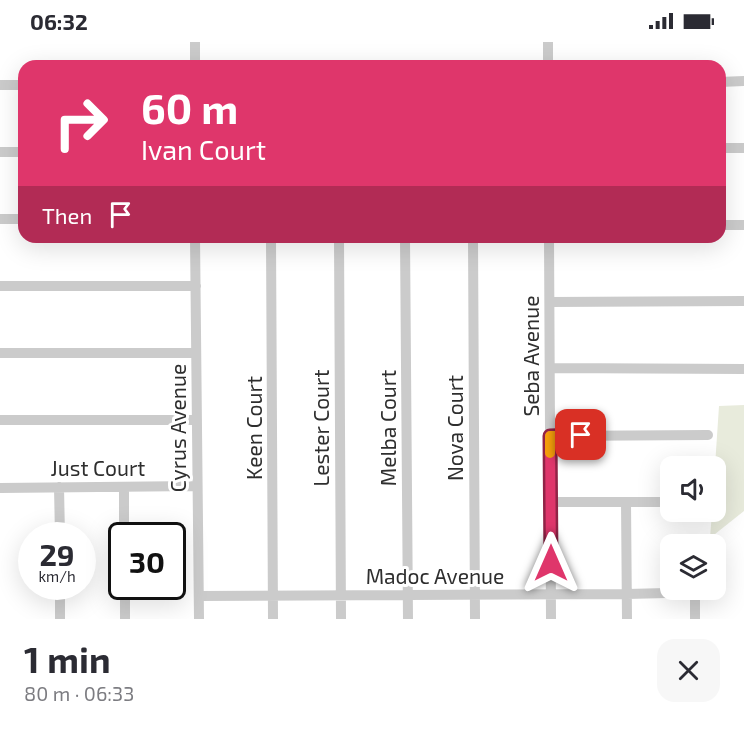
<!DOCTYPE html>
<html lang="en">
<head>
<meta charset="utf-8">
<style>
  body { margin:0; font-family:"Exo 2",sans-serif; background:#f7f7f7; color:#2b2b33; height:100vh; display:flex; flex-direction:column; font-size:22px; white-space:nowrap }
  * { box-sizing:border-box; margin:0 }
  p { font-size:20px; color:#7c7c81 }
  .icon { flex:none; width:33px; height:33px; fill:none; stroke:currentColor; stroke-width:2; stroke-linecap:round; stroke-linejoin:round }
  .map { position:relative; height:577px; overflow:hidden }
  .details { display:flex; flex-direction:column; background:#fff; flex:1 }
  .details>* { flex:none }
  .hud { position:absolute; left:18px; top:18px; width:708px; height:183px; border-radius:18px; box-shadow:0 6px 24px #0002; background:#df366b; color:#fff; overflow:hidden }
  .buttons { position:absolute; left:660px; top:414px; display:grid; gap:12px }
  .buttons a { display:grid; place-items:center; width:66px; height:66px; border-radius:12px; background:#fff; box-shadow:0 6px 24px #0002; font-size:30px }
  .speed { position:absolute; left:18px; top:480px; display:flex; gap:12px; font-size:30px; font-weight:700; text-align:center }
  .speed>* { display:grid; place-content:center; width:78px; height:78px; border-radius:50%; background:#fff; box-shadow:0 6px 24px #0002; line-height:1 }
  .speed small { font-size:15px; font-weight:400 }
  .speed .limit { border:3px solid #111; border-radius:9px; background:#fff; color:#111 }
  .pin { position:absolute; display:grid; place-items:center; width:51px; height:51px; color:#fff; margin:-26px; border-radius:12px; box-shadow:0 3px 9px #0006 }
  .me { position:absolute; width:66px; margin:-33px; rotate:0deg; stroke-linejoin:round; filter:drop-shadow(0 0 4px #0008) }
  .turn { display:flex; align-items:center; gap:21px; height:126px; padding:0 24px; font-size:27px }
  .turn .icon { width:78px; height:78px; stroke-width:2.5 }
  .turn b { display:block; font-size:42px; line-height:51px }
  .then { display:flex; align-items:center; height:57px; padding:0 24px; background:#0003; gap:12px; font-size:22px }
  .round { display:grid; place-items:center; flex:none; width:63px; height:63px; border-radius:18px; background:#f7f7f7 }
  .head { display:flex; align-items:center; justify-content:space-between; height:102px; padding:0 24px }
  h1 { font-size:36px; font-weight:700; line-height:45px }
  .status { display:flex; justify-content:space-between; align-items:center; height:42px; padding:0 30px; background:#fff; direction:ltr }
  .status svg { height:16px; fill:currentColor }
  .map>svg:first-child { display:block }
  .green { fill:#e8ebdc }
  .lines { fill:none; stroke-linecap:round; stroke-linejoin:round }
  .street { stroke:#cbcbcb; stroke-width:10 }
  .route-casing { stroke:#912346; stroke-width:15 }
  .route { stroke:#df366b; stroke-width:10 }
  .slow { stroke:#f59e0b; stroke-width:10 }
  .labels { text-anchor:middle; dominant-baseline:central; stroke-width:6; stroke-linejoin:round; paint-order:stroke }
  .street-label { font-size:21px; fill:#2e2e2e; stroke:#fff }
</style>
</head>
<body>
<div class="status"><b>06:32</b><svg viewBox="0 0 49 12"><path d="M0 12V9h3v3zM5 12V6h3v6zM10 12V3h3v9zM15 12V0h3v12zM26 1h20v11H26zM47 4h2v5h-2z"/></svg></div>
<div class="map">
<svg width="744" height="577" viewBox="0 0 744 577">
  <rect width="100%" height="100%" fill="#fff"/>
  <path class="green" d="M744 363V469L710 496 712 470H716L715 424 719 364Z"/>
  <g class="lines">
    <path class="street" d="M195 0V24
      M548 0V24
      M720 40 744 39
      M0 43H24
      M720 106H744
      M0 110H24
      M0 177H24
      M720 183H744
      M195 195 199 577
      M271 195 273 577
      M339 195 341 577
      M405 195 408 577
      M473 195 475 577
      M549 195 551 577
      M0 244H196
      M550 260 744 259
      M0 311H196
      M550 326 744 327
      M0 378H197
      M550 394 708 393
      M59 445 60 494
      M124 445V494
      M0 446 197 444
      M552 460H670
      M626 460 627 577
      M60 544V577
      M125 544V577
      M695 551V577
      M199 554 627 552 707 550"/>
  </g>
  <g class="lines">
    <g class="route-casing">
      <path id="route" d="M551 521 550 394 581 393"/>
    </g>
    <use href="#route" class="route"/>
    <path class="slow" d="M550 411V394H564"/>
  </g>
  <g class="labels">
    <g class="street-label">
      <text transform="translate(530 314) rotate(-90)">Seba Avenue</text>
      <text transform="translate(177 386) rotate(-90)">Cyrus Avenue</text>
      <text transform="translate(253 386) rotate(-90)">Keen Court</text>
      <text transform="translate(320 386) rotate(-90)">Lester Court</text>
      <text transform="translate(387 386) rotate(-90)">Melba Court</text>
      <text transform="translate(454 386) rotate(-90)">Nova Court</text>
      <text x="98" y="425">Just Court</text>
      <text x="435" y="533">Madoc Avenue</text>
    </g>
  </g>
</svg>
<div class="buttons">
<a><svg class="icon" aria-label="sound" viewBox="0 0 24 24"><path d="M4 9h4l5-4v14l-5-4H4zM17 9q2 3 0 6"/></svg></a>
<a><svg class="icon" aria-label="layers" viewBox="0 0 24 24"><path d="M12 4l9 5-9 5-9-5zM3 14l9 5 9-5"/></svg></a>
</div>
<div class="speed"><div>29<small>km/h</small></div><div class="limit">30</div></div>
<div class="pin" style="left:581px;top:393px;background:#d93025"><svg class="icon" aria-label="arrive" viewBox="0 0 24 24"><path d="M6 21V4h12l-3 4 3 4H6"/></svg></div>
<svg class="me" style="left:551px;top:521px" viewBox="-20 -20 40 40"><path d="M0-17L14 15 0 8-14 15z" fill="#df366b" stroke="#fff" stroke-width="4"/></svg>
<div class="hud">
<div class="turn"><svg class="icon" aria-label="right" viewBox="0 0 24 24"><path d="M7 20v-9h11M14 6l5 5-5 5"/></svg><div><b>60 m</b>Ivan Court</div></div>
<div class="then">Then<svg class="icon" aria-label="arrive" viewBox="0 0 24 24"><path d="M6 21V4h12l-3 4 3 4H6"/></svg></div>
</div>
</div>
<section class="details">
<div class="head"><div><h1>1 min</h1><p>80 m · 06:33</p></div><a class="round"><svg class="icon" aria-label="close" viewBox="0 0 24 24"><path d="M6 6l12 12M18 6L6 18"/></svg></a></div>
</section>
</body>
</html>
